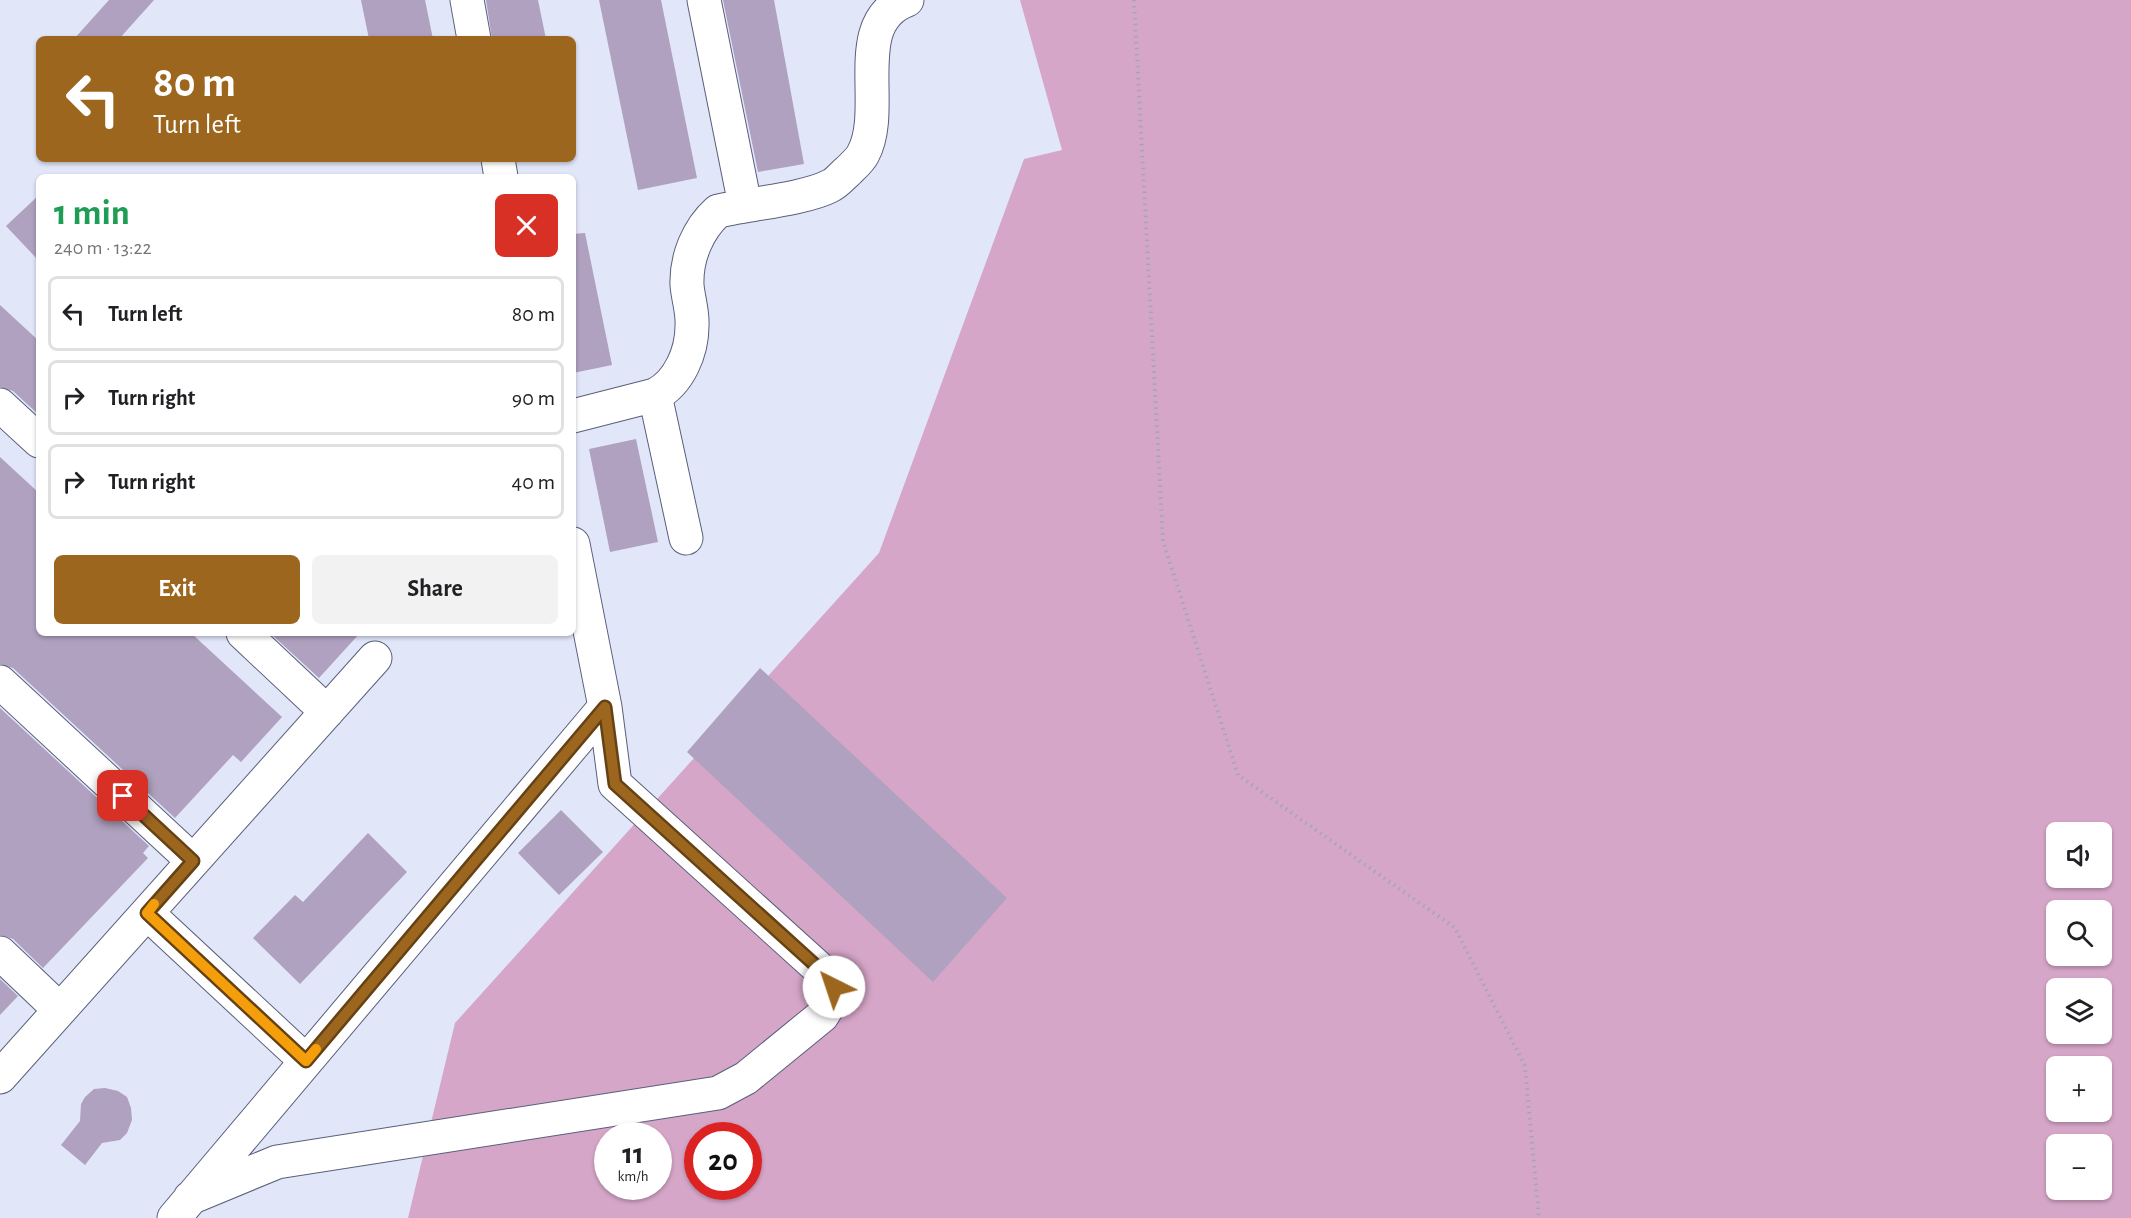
<!DOCTYPE html>
<html lang="en">
<head>
<meta charset="utf-8">
<style>
  body { margin:0; font-family:"Alegreya Sans",sans-serif; background:#f2f2f2; color:#202124; height:100vh; display:flex; flex-direction:column; font-size:22px; white-space:nowrap }
  * { box-sizing:border-box; margin:0 }
  p { font-size:20px; color:#757577 }
  .icon { flex:none; width:33px; height:33px; fill:none; stroke:currentColor; stroke-width:2; stroke-linecap:round; stroke-linejoin:round }
  .map { position:relative; flex:1; overflow:hidden }
  .drawer { position:absolute; left:36px; top:174px; width:540px; height:462px; display:flex; flex-direction:column; background:#fff; border-radius:9px; box-shadow:0 2px 4px #0004 }
  .drawer>* { flex:none }
  .top-card { position:absolute; left:36px; top:36px; width:540px; height:126px; border-radius:9px; box-shadow:0 2px 4px #0004; background:#9c661f; color:#fff; overflow:hidden }
  .fabs { position:absolute; left:2046px; top:822px; display:grid; gap:12px }
  .fabs a { display:grid; place-items:center; width:66px; height:66px; border-radius:9px; background:#fff; box-shadow:0 2px 4px #0004; font-size:30px }
  .speed { position:absolute; left:594px; top:1122px; display:flex; gap:12px; font-size:30px; font-weight:700; text-align:center }
  .speed>* { display:grid; place-content:center; width:78px; height:78px; border-radius:50%; background:#fff; box-shadow:0 2px 4px #0004; line-height:1 }
  .speed small { font-size:15px; font-weight:400 }
  .speed .limit { border:9px solid #d22; background:#fff; color:#111 }
  .pin { position:absolute; display:grid; place-items:center; width:51px; height:51px; color:#fff; margin:-26px; border-radius:12px; box-shadow:0 3px 9px #0006 }
  .me { position:absolute; width:66px; margin:-33px; rotate:319deg; stroke-linejoin:round; filter:drop-shadow(0 0 4px #0008) }
  .turn { display:flex; align-items:center; gap:21px; height:126px; padding:0 18px; font-size:27px }
  .turn .icon { width:78px; height:78px; stroke-width:2.5 }
  .turn b { display:block; font-size:42px; line-height:51px }
  .round { display:grid; place-items:center; flex:none; width:63px; height:63px; border-radius:9px; background:#f2f2f2 }
  .overview { display:flex; align-items:center; justify-content:space-between; height:102px; padding:0 18px }
  h1 { font-size:36px; font-weight:700; line-height:45px; color:#1e9e55 }
  .primary-button { display:flex; gap:12px; margin-top:auto; padding:12px 18px }
  .primary-button a { flex:1; height:69px; border-radius:9px; background:#9c661f; color:#fff; font-size:24px; font-weight:700; line-height:69px; text-align:center }
  .primary-button a+a { background:#f2f2f2; color:#202124 }
  ul { padding:0; list-style:none }
  li { display:flex; align-items:center; gap:18px; height:75px; margin:0 12px 9px; padding:0 6px; border:3px solid #e0e0e0; border-radius:9px }
  li div { flex:1 }
  li b { display:block; font-size:22px }
  li em { font-style:normal }
  .map>svg:first-child { display:block }
  .green { fill:#d6a6c8; fill-rule:evenodd }
  .building { fill:#afa1bf }
  .lines { fill:none; stroke-linecap:round; stroke-linejoin:round }
  .minor-casing { stroke:#595f7b; stroke-width:35 }
  .path { stroke:#a2a6b7; stroke-width:4; stroke-dasharray:1.5 4.5; stroke-linecap:butt }
  .minor { stroke:#fff; stroke-width:33 }
  .route-casing { stroke:#654214; stroke-width:15 }
  .route { stroke:#9c661f; stroke-width:10 }
  .slow { stroke:#f59e0b; stroke-width:10 }
</style>
</head>
<body>
<div class="map">
<svg width="2131" height="1218" viewBox="0 0 2131 1218">
  <rect width="100%" height="100%" fill="#e1e6f9"/>
  <path class="green" d="M1020 0H2131V1218H408L455 1023 879 553 1024 159 1062 150ZM2056 832H2102V878H2056ZM2056 910H2102V956H2056ZM2056 988H2102V1034H2056ZM2056 1066H2102V1112H2056ZM608 1136H658V1186H608ZM698 1136H748V1186H698ZM2056 1144H2102V1190H2056Z"/>
  <path class="building" d="M109 0H154L119 39H74Z
    M361 0H425L433 39H369Z
    M486 0H538L546 39H492Z
    M599 0H661L697 178 638 190Z
    M723 0H774L804 164 758 172Z
    M39 195V261L6 226Z
    M585 233 612 365 573 373V234Z
    M0 305 39 341V415L13 391 0 387Z
    M636 439 658 542 610 552 589 449Z
    M0 457 39 493V633H191L282 717 241 762 233 755 175 818 13 668 0 664Z
    M270 633H360L319 678Z
    M760 668 1007 898 933 982 687 752Z
    M0 708 149 846 143 853 148 858 43 968 13 939 0 935Z
    M561 810 603 852 559 895 518 853Z
    M368 833 407 872 300 984 253 938 295 895 303 902Z
    M0 979 18 996 0 1015Z
    M105 1088 118 1091 127 1097 131 1108 132 1120 127 1133 120 1140 102 1143 85 1165 61 1145 80 1121 81 1104 85 1097 94 1089Z"/>
  <g class="lines">
    <g class="minor-casing">
      <path id="minor" d="M467 0 474 39
        M704 0 745 205
        M498 159 501 177
        M655 395 686 538
        M0 405 39 441
        M573 416 655 395C679 383 692 352 692 326 693 312 688 298 687 285 686 257 698 229 718 211 748 204 805 199 830 186 837 183 842 176 848 171 853 166 860 160 863 154 888 108 847 22 907 0
        M243 633 327 712
        M0 682 193 861
        M147 913 306 1061
        M0 953 60 1010
        M0 1077 375 658
        M190 1198 277 1162 718 1093 746 1078 822 1016 832 1000 834 987 824 973 615 784 605 707
        M174 1218 605 707 573 544"/>
    </g>
    <path class="path" d="M1134 0 1163 541 1238 775 1455 928 1525 1066 1539 1218"/>
    <use href="#minor" class="minor"/>
  </g>
  <g class="lines">
    <g class="route-casing">
      <path id="route" d="M123 796 193 861 147 913 306 1061 605 707 615 784 824 973 834 987"/>
    </g>
    <use href="#route" class="route"/>
    <path class="slow" d="M154 904 147 913 306 1061 316 1049"/>
  </g>
</svg>
<div class="fabs">
<a><svg class="icon" aria-label="sound" viewBox="0 0 24 24"><path d="M4 9h4l5-4v14l-5-4H4zM17 9q2 3 0 6"/></svg></a>
<a><svg class="icon" aria-label="search" viewBox="0 0 24 24"><circle cx="10" cy="10" r="6"/><path d="M15 15l6 6"/></svg></a>
<a><svg class="icon" aria-label="layers" viewBox="0 0 24 24"><path d="M12 4l9 5-9 5-9-5zM3 14l9 5 9-5"/></svg></a>
<a>+</a>
<a>−</a>
</div>
<div class="speed"><div>11<small>km/h</small></div><div class="limit">20</div></div>
<div class="pin" style="left:123px;top:796px;background:#d93025"><svg class="icon" aria-label="arrive" viewBox="0 0 24 24"><path d="M6 21V4h12l-3 4 3 4H6"/></svg></div>
<svg class="me" style="left:834px;top:987px" viewBox="-20 -20 40 40"><circle r="19" fill="#fff"/><path d="M0-13L10 11 0 6-10 11z" fill="#9c661f"/></svg>
<div class="top-card">
<div class="turn"><svg class="icon" aria-label="left" viewBox="0 0 24 24"><path d="M17 20v-9H6M10 6l-5 5 5 5"/></svg><div><b>80 m</b>Turn left</div></div>
</div>
<section class="drawer">
<div class="overview"><div><h1>1 min</h1><p>240 m · 13:22</p></div><a class="round" style="background:#d93025;color:#fff"><svg class="icon" aria-label="close" viewBox="0 0 24 24"><path d="M6 6l12 12M18 6L6 18"/></svg></a></div>
<ul>
<li><svg class="icon" aria-label="left" viewBox="0 0 24 24"><path d="M17 20v-9H6M10 6l-5 5 5 5"/></svg><div><b>Turn left</b></div><em>80 m</em></li>
<li><svg class="icon" aria-label="right" viewBox="0 0 24 24"><path d="M7 20v-9h11M14 6l5 5-5 5"/></svg><div><b>Turn right</b></div><em>90 m</em></li>
<li><svg class="icon" aria-label="right" viewBox="0 0 24 24"><path d="M7 20v-9h11M14 6l5 5-5 5"/></svg><div><b>Turn right</b></div><em>40 m</em></li>
</ul>
<div class="primary-button"><a>Exit</a><a>Share</a></div>
</section>
</div>
</body>
</html>
